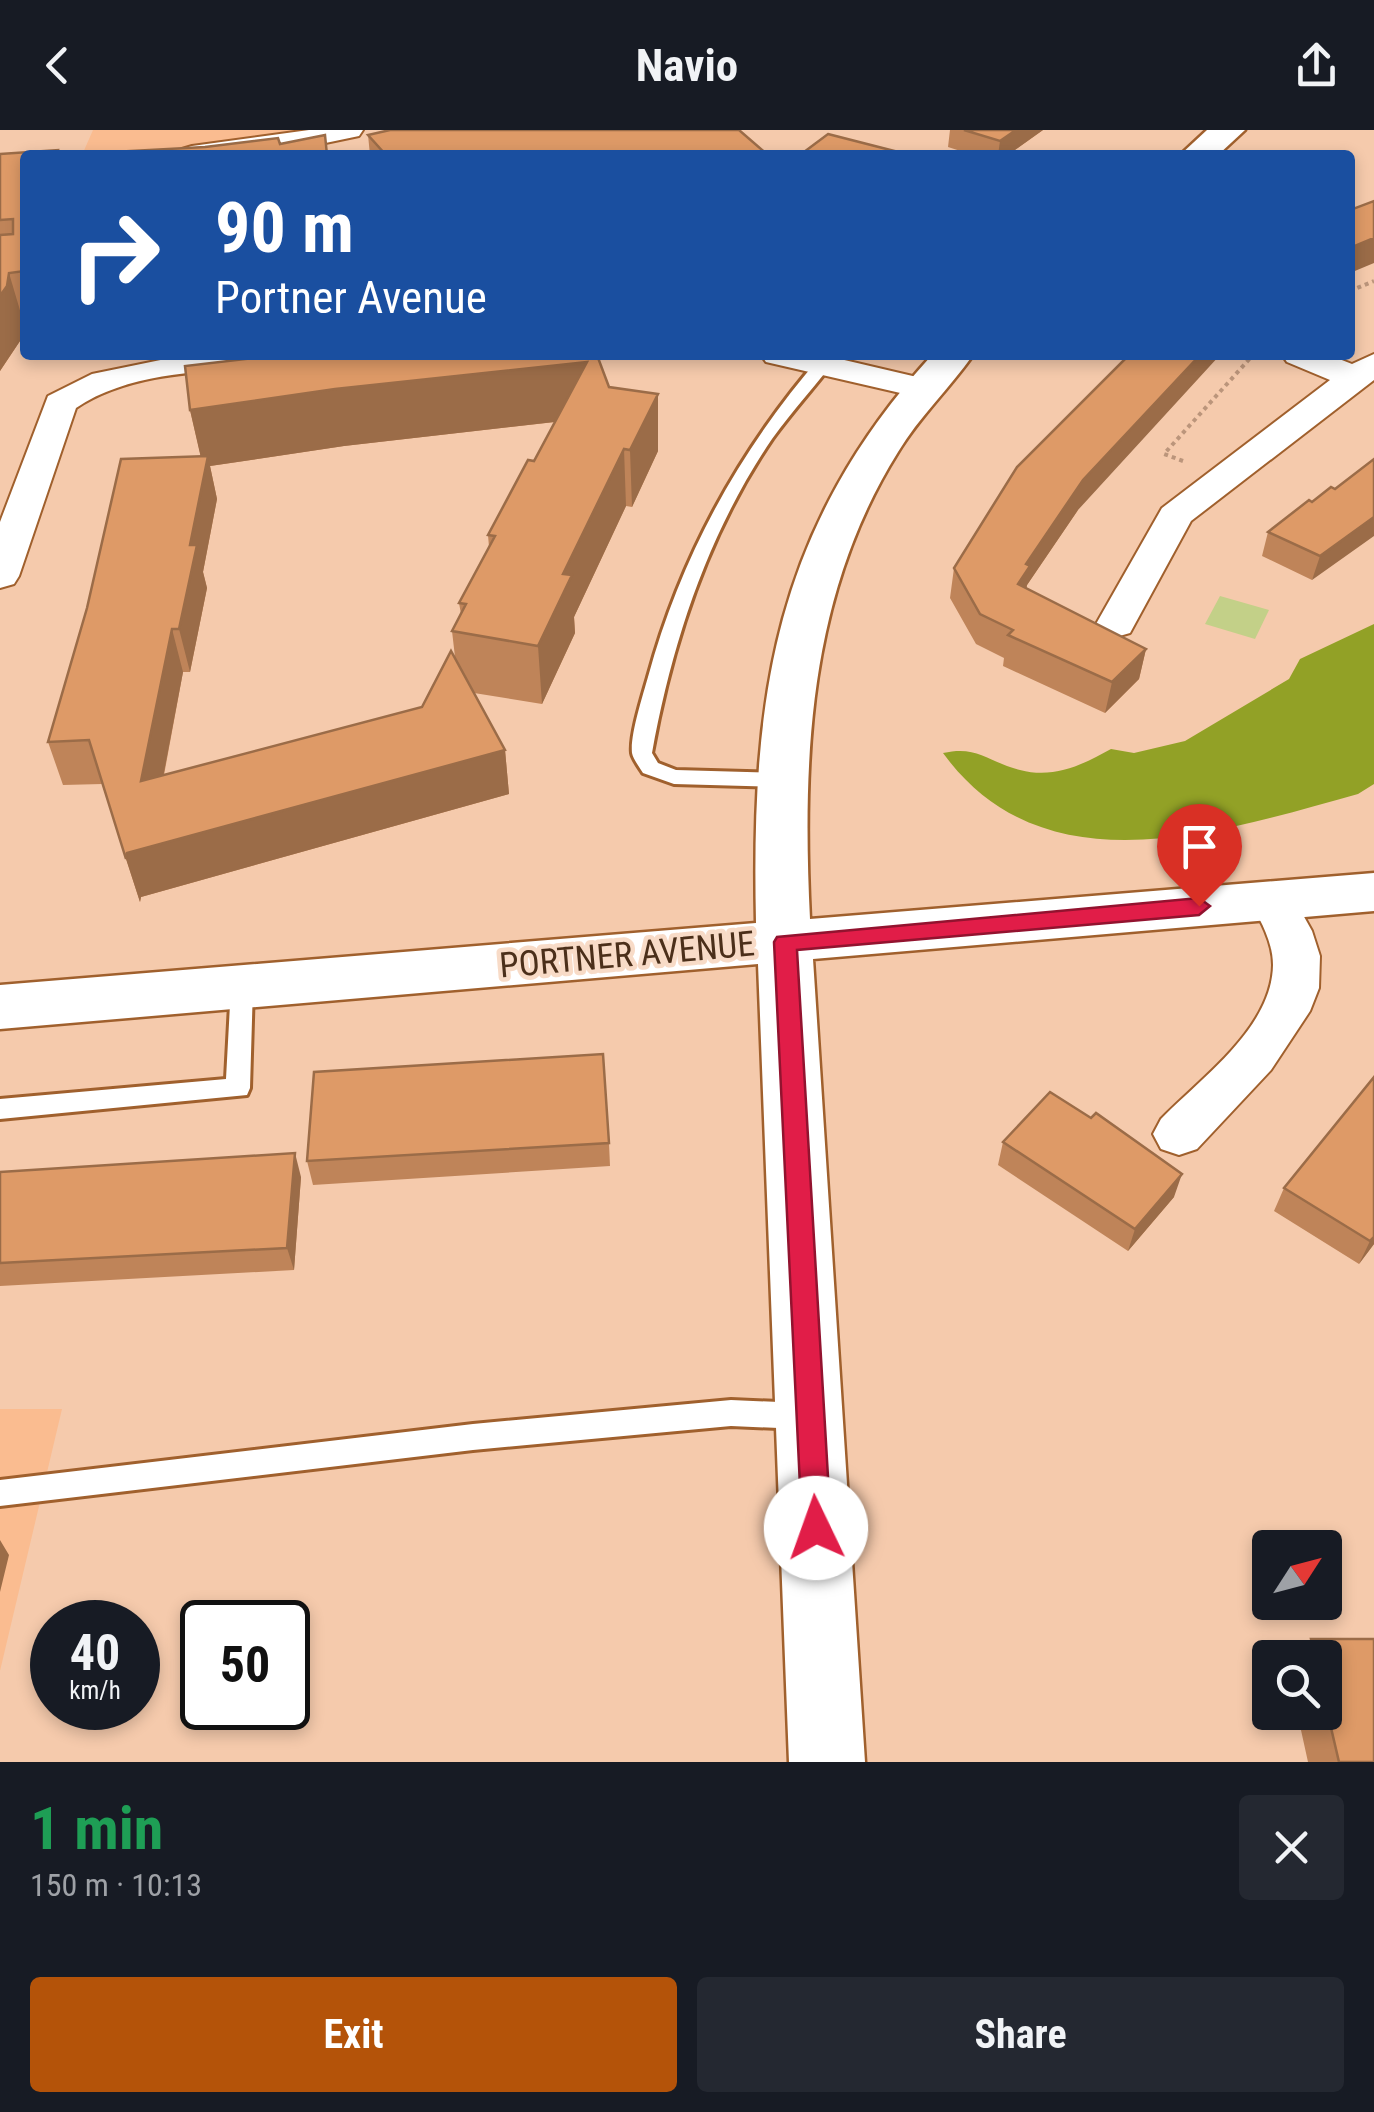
<!DOCTYPE html>
<html lang="en">
<head>
<meta charset="utf-8">
<style>
  body { margin:0; font-family:"Roboto Condensed",sans-serif; background:#242831; color:#f1f3f6; height:100vh; display:flex; flex-direction:column; font-size:38px; white-space:nowrap }
  * { box-sizing:border-box; margin:0 }
  p { font-size:32px; color:#9ea1a6 }
  .icon { flex:none; width:55px; height:55px; fill:none; stroke:currentColor; stroke-width:2; stroke-linecap:round; stroke-linejoin:round }
  .map { position:relative; height:1632px; overflow:hidden }
  .drawer { display:flex; flex-direction:column; background:#171b24; flex:1 }
  .drawer>* { flex:none }
  .guide { position:absolute; left:20px; top:20px; width:1335px; height:210px; border-radius:10px; box-shadow:0 5px 15px #0003; background:#1a4fa0; color:#fff; overflow:hidden }
  .needle { width:65px; rotate:54deg }
  .buttons { position:absolute; left:1252px; top:1400px; display:grid; gap:20px }
  .buttons a { display:grid; place-items:center; width:90px; height:90px; border-radius:10px; background:#171b24; box-shadow:0 5px 15px #0003; font-size:50px }
  .speed { position:absolute; left:30px; top:1470px; display:flex; gap:20px; font-size:50px; font-weight:700; text-align:center }
  .speed>* { display:grid; place-content:center; width:130px; height:130px; border-radius:50%; background:#171b24; box-shadow:0 5px 15px #0003; line-height:1 }
  .speed small { font-size:25px; font-weight:400 }
  .speed .limit { border:5px solid #111; border-radius:15px; background:#fff; color:#111 }
  .pin { position:absolute; display:grid; place-items:center; width:85px; height:85px; color:#fff; margin:-102px -42px; border-radius:50% 50% 50% 0; rotate:-45deg; box-shadow:0 0 10px #0007 }
  .pin .icon { rotate:45deg }
  .me { position:absolute; width:110px; margin:-55px; rotate:357deg; stroke-linejoin:round; filter:drop-shadow(0 0 8px #0008) }
  .turn { display:flex; align-items:center; gap:35px; height:210px; padding:0 30px; font-size:45px }
  .turn .icon { width:130px; height:130px; stroke-width:2.5 }
  .turn b { display:block; font-size:70px; line-height:85px }
  .round { display:grid; place-items:center; flex:none; width:105px; height:105px; border-radius:10px; background:#242831 }
  .headline { display:flex; align-items:center; justify-content:space-between; height:170px; padding:0 30px }
  h1 { font-size:60px; font-weight:700; line-height:75px; color:#1e9e55 }
  .action { display:flex; gap:20px; margin-top:auto; padding:20px 30px }
  .action a { flex:1; height:115px; border-radius:10px; background:#b45309; color:#fff; font-size:40px; font-weight:700; line-height:115px; text-align:center }
  .action a+a { background:#242831; color:#f1f3f6 }
  header { display:flex; justify-content:space-between; align-items:center; height:130px; padding:0 30px; background:#171b24; font-size:45px; font-weight:700 }
  .map>svg:first-child { display:block }
  .built { fill:#fabc90 }
  .green { fill:#c3d088 }
  .forest { fill:#92a126 }
  .lines { fill:none; stroke-linecap:round; stroke-linejoin:round }
  .lane-casing { stroke:#a0602d; stroke-width:6 }
  .street-casing { stroke:#a0602d; stroke-width:4 }
  .secondary-casing { stroke:#a0602d; stroke-width:5 }
  .path { stroke:#bb957b; stroke-width:4; stroke-dasharray:4 4; stroke-linecap:butt }
  .lane { fill:#fff; fill-rule:evenodd }
  .street { fill:#fff; fill-rule:evenodd }
  .secondary { fill:#fff; fill-rule:evenodd }
  .wall { fill:#bf8459; fill-rule:evenodd }
  .shaded-wall { fill:#9b6c48 }
  .building { fill:#de9a67; stroke:#9b6c48; stroke-width:2.5 }
  .route { fill:#e11d48; stroke:#92132f; stroke-width:2.5 }
  .labels { text-anchor:middle; dominant-baseline:central; stroke-width:9; stroke-linejoin:round; paint-order:stroke }
  .street-label { font-size:35px; fill:#4b2f1a; stroke:#f8dbc7 }
</style>
</head>
<body>
<header><svg class="icon" aria-label="back" viewBox="0 0 24 24"><path d="M15 5l-7 7 7 7"/></svg>Navio<svg class="icon" aria-label="share" viewBox="0 0 24 24"><path d="M12 15V3M7 8l5-5 5 5M5 13v7h14v-7"/></svg></header>
<div class="map">
<svg width="1374" height="1632" viewBox="0 0 1374 1632">
  <rect width="100%" height="100%" fill="#f5caac"/>
  <path class="built" d="M93 0H349L192 25H82Z
    M0 1279H62L0 1541Z"/>
  <path class="green" d="M1220 466 1269 480 1255 509 1205 494Z"/>
  <path class="forest" d="M1374 494V654L1358 664C1220 702 1044 762 943 623 978 615 988 632 1020 640 1054 649 1082 635 1111 619L1134 623 1185 611 1289 549 1300 529Z"/>
  <g class="lines">
    <g class="lane-casing">
      <path id="lane" d="M822 225H839C817 254 793 280 772 309 708 403 672 512 652 623L658 633 676 640 783 643 793 650 783 657 674 654 643 643C640 638 633 629 632 623 630 605 643 565 648 547 681 426 740 319 822 225Z
        M242 847 250 850 253 856 250 958 247 965 0 989V969L226 949 231 856 234 850Z
        M731 1270 802 1273 812 1277 816 1286 812 1295 802 1299 731 1296 473 1320 0 1376V1350L473 1294Z"/>
    </g>
    <g class="street-casing">
      <path id="street" d="M309 0H363L359 6 268 25H177L182 19 192 16Z
        M1374 224V250L1191 391 1130 503 1116 507 1102 503 1096 494 1162 378 1330 250 1287 232 1282 225H1329L1352 234Z
        M185 225H300L295 232 283 235C216 242 134 239 76 278L19 446 14 454 0 458V392L48 266 92 244Z
        M761 225H823L934 251 939 258 934 265 922 268 766 232Z
        M1272 753 1288 758 1312 801 1320 826 1319 858 1310 881 1271 940 1197 1019 1179 1025 1161 1019 1153 1004 1161 989C1201 948 1272 898 1273 835 1273 812 1260 789 1249 770L1256 758Z"/>
    </g>
    <g class="secondary-casing">
      <path id="secondary" d="M1207 0H1245L1218 25H1180Z
        M932 225H973C949 259 919 287 898 322 809 464 802 626 810 789L1374 743V781L813 829 865 1632H789L758 834 0 899V855L756 793C751 567 774 399 932 225Z"/>
    </g>
    <path class="path" d="M1350 161 1374 151
      M1183 331 1164 324 1253 225"/>
    <use href="#lane" class="lane"/>
    <use href="#street" class="street"/>
    <use href="#secondary" class="secondary"/>
  </g>
  <path class="wall" d="M950 0H1043L1008 25H973L948 17Z
    M325 5 328 25H25V194L22 208 0 241V24L58 20 59 24 280 14Z
    M368 5 768 25H370Z
    M609 257 658 264V321L632 377 626 376 574 487 575 503 542 574 474 563 505 620 509 664 141 767 140 772 102 654 63 655 48 612 201 327 190 280ZM555 292 534 331 488 405 489 417 459 473 461 484 452 501 455 527 422 577 164 645 183 542H190L207 458 203 442 217 369 210 336 344 316Z
    M1374 329 1312 450 1262 426 1268 402 1312 372 1335 359Z
    M1078 380 1027 455 1026 459 1146 519 1139 549 1105 583 1003 536 1004 528 976 514 950 468 954 438Z
    M1091 988 1174 1067 1128 1121 998 1035 1003 1012Z
    M609 1013 610 1036 313 1055 307 1031Z
    M0 1042 301 1047 294 1140 0 1156Z
    M1284 1058 1374 1114 1359 1134 1274 1081Z
    M1311 1509H1374V1632H1308L1297 1582H1325V1528H1299Z"/>
  <path class="shaded-wall" d="M1016 0H1043L1008 25H998L1000 11Z
    M1374 108V133L1350 143V118Z
    M9 143 24 194 22 208 0 241V166Z
    M1200 225H1220L1078 380 1027 455 1025 466 1018 454 1026 434 1083 350Z
    M587 232 589 288 344 316 210 336 217 369 203 442 207 458 190 542 179 499 190 415 203 337 190 280 335 259Z
    M658 264V321L632 377 630 320Z
    M624 319 626 376 574 487 575 503 542 574 538 516 563 444Z
    M1374 387V406L1312 450 1320 426Z
    M172 499 183 542 154 695 141 651Z
    M1146 519 1139 549 1105 583 1112 552Z
    M505 620 509 664 141 767 140 772 126 729 127 723Z
    M295 1023 301 1047 294 1140 287 1118Z
    M1182 1044 1174 1067 1128 1121 1135 1099Z
    M1374 1107V1114L1359 1134 1370 1111Z
    M0 1410 9 1425 0 1462Z"/>
  <path class="building" d="M390 0H739L768 25H386L368 5Z
    M964 0H1016L1000 11Z
    M828 4 910 25H800Z
    M325 5 327 25H25V141L9 143 7 156 0 166V105L13 104V89L0 90V24L58 20 57 25 205 17 278 8 280 14Z
    M1374 71V108L1350 118V80Z
    M279 225H597L609 257 658 264 630 320 624 319 563 444 572 445 538 516 452 501 466 474 459 473 495 406 488 405 528 330 534 331 587 232 335 259 190 280 185 236Z
    M1129 225H1200L1083 350 1026 434 1030 436 1018 454 1146 519 1112 552 1008 505 1013 500 980 484 954 438 1017 337Z
    M208 326 190 415H197L179 499H172L141 651 422 577 451 521 505 620 127 723 126 729 89 610 48 612 87 478 121 329Z
    M1374 329V387L1320 426 1268 402 1309 370 1312 372 1331 357 1335 359Z
    M603 924 609 1013 307 1031 314 942Z
    M1374 947V1107L1370 1111 1284 1058Z
    M1050 962 1091 988 1096 983 1182 1044 1135 1099 1003 1012Z
    M295 1023 287 1118 0 1133V1042Z
    M1311 1509H1374V1632H1339L1325 1572V1528H1315Z"/>
  <path class="route" d="M1199 768 1210 776 1199 785 797 820 831 1398 827 1408 816 1412 806 1408 802 1398 774 812 777 807Z"/>
  <g class="labels">
    <g class="street-label">
      <text transform="translate(627 825) rotate(-5)">PORTNER AVENUE</text>
    </g>
  </g>
</svg>
<div class="buttons">
<a><svg class="needle" viewBox="-14 -14 28 28"><path d="M0-13l5 13h-10z" fill="#e53935"/><path d="M0 13l5-13h-10z" fill="#9ea1a6"/></svg></a>
<a><svg class="icon" aria-label="search" viewBox="0 0 24 24"><circle cx="10" cy="10" r="6"/><path d="M15 15l6 6"/></svg></a>
</div>
<div class="speed"><div>40<small>km/h</small></div><div class="limit">50</div></div>
<div class="pin" style="left:1199px;top:776px;background:#d93025"><svg class="icon" aria-label="arrive" viewBox="0 0 24 24"><path d="M6 21V4h12l-3 4 3 4H6"/></svg></div>
<svg class="me" style="left:816px;top:1398px" viewBox="-20 -20 40 40"><circle r="19" fill="#fff"/><path d="M0-13L10 11 0 6-10 11z" fill="#e11d48"/></svg>
<div class="guide">
<div class="turn"><svg class="icon" aria-label="right" viewBox="0 0 24 24"><path d="M7 20v-9h11M14 6l5 5-5 5"/></svg><div><b>90 m</b>Portner Avenue</div></div>
</div>
</div>
<section class="drawer">
<div class="headline"><div><h1>1 min</h1><p>150 m · 10:13</p></div><a class="round"><svg class="icon" aria-label="close" viewBox="0 0 24 24"><path d="M6 6l12 12M18 6L6 18"/></svg></a></div>
<div class="action"><a>Exit</a><a>Share</a></div>
</section>
</body>
</html>
